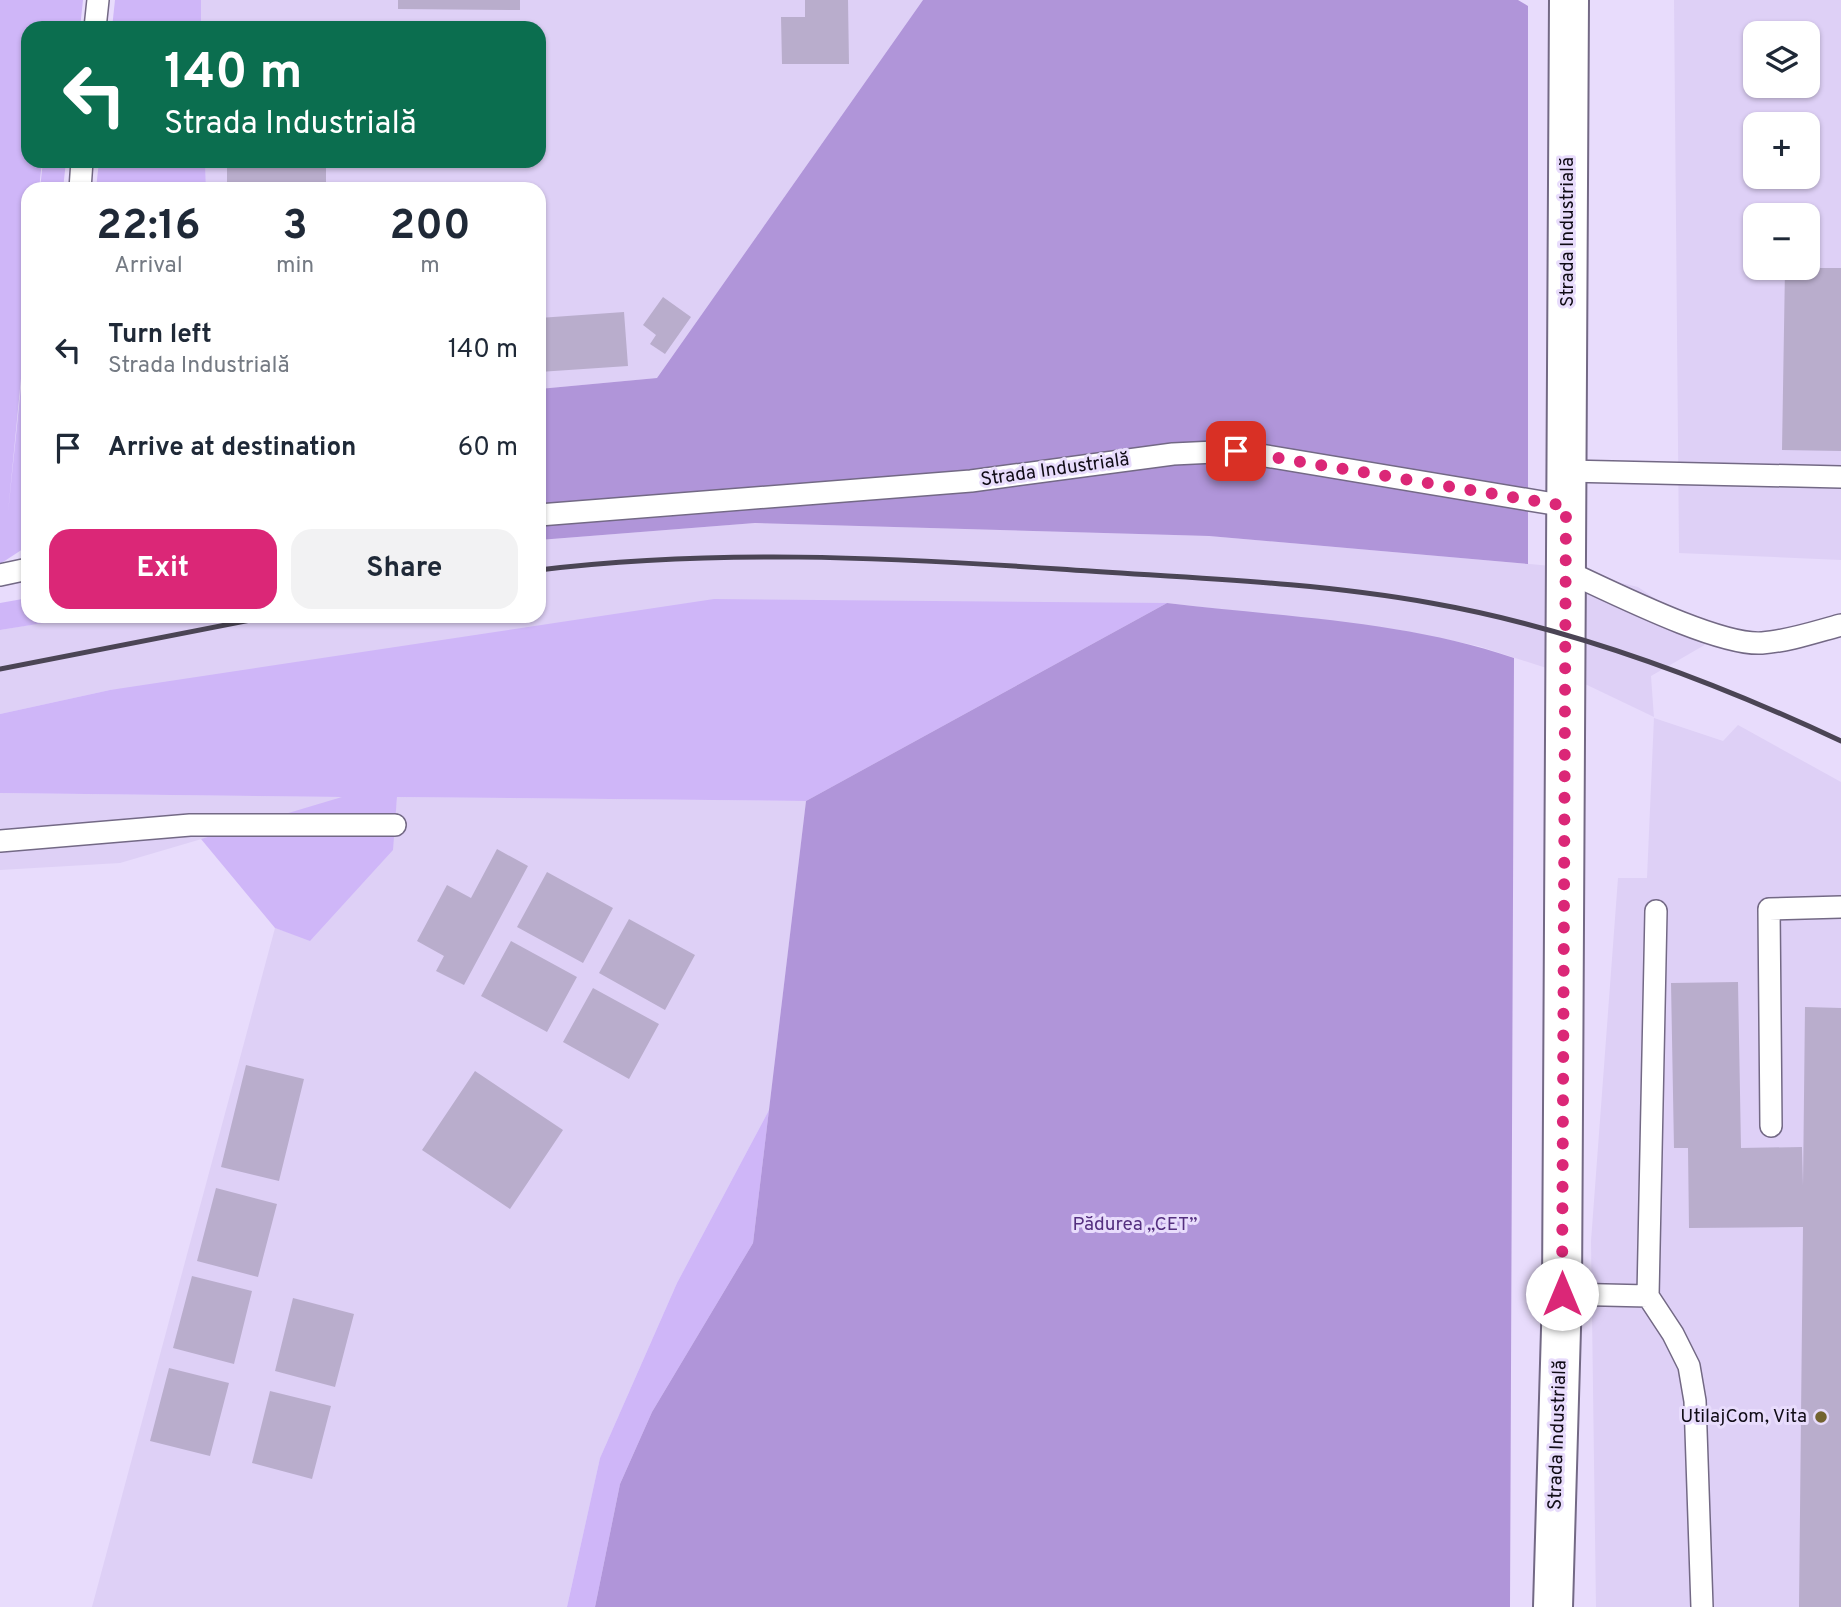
<!DOCTYPE html>
<html lang="en">
<head>
<meta charset="utf-8">
<style>
  body { margin:0; font-family:Overpass,sans-serif; background:#f2f2f3; color:#1f2937; height:100vh; display:flex; flex-direction:column; font-size:26px; white-space:nowrap }
  * { box-sizing:border-box; margin:0 }
  p { font-size:23px; color:#747a83 }
  .icon { flex:none; width:38px; height:38px; fill:none; stroke:currentColor; stroke-width:2; stroke-linecap:round; stroke-linejoin:round }
  .map { position:relative; flex:1; overflow:hidden }
  .details { position:absolute; left:21px; top:182px; width:525px; height:441px; display:flex; flex-direction:column; background:#fff; border-radius:21px; box-shadow:0 2px 5px #0004 }
  .details>* { flex:none }
  .guide { position:absolute; left:21px; top:21px; width:525px; height:147px; border-radius:21px; box-shadow:0 2px 5px #0004; background:#0b6e4f; color:#fff; overflow:hidden }
  .tools { position:absolute; left:1743px; top:21px; display:grid; gap:14px }
  .tools a { display:grid; place-items:center; width:77px; height:77px; border-radius:14px; background:#fff; box-shadow:0 2px 5px #0004; font-size:35px }
  .pin { position:absolute; display:grid; place-items:center; width:60px; height:60px; color:#fff; margin:-30px; border-radius:14px; box-shadow:0 4px 10px #0006 }
  .me { position:absolute; width:77px; margin:-38px; rotate:0deg; stroke-linejoin:round; filter:drop-shadow(0 0 5px #0008) }
  .turn { display:flex; align-items:center; gap:24px; height:147px; padding:0 28px; font-size:32px }
  .turn .icon { width:91px; height:91px; stroke-width:2.5 }
  .turn b { display:block; font-size:49px; line-height:60px }
  .eta { display:flex; justify-content:space-evenly; align-items:center; height:119px; text-align:center }
  .eta b { font-size:42px; font-weight:700; line-height:49px }
  .cta { display:flex; gap:14px; margin-top:auto; padding:14px 28px }
  .cta a { flex:1; height:80px; border-radius:21px; background:#db2777; color:#fff; font-size:28px; font-weight:700; line-height:80px; text-align:center }
  .cta a+a { background:#f2f2f3; color:#1f2937 }
  ul { padding:0; list-style:none }
  li { display:flex; align-items:center; gap:21px; height:98px; padding:0 28px }
  li div { flex:1 }
  li b { display:block; font-size:26px }
  li em { font-style:normal }
  .map>svg:first-child { display:block }
  .built { fill:#ded0f6; fill-rule:evenodd }
  .green { fill:#cfb6f8 }
  .forest { fill:#b095d9 }
  .building { fill:#b9adcc }
  .lines { fill:none; stroke-linecap:round; stroke-linejoin:round }
  .lane-casing { stroke:#736985; stroke-width:24 }
  .secondary-casing { stroke:#736985; stroke-width:42 }
  .lane { stroke:#fff; stroke-width:21 }
  .secondary { stroke:#fff; stroke-width:38 }
  .rail { stroke:#4b4555; stroke-width:5 }
  .route { stroke:#db2777; stroke-width:12; stroke-dasharray:0 21.6 }
  .poi-dot { fill:#736330; stroke:#e8dcfc; stroke-width:2.5 }
  .labels { text-anchor:middle; dominant-baseline:central; stroke-width:6; stroke-linejoin:round; paint-order:stroke }
  .street-label { font-size:19px; fill:#0f0b15; stroke:#e8dcfc }
  .park-label { font-size:19px; fill:#542f7f; stroke:#e8dcfc }
  .poi-label { font-size:19px; fill:#0f0b15; stroke:#e8dcfc; text-anchor:end }
</style>
</head>
<body>
<div class="map">
<svg width="1841" height="1607" viewBox="0 0 1841 1607">
  <rect width="100%" height="100%" fill="#e8dcfc"/>
  <path class="built" d="M201 0H923L657 378 539 389V189H206L205 161H539V28H201Z
    M1674 0H1841V560L1679 553ZM1755 33H1808V86H1755ZM1755 124H1808V177H1755ZM1755 215H1808V268H1755Z
    M755 523 1209 536 1552 566 1638 587 1715 639 1651 676 1654 718 1723 741 1738 725 1841 782V1607H1596L1591 1241 1618 878H1647L1654 717 1562 673 1478 646 1400 630 1167 603 110 690 0 714V630L84 616H539V540Z
    M0 793 345 797 120 863 0 870Z
    M397 797 806 801 769 1110 677 1283 600 1458 567 1607H92L275 928 310 940 392 850Z"/>
  <path class="green" d="M0 0H83L80 28H28V161H42L39 189H28V306L8 513 28 319V526L26 547 0 564Z
    M115 0H201V28H112Z
    M43 161H66L63 189H40Z
    M99 161H205L206 189H96Z
    M28 598V616L81 617 0 630V603Z
    M714 599 1167 603 806 801 397 797 393 850 310 941 275 928 201 839 342 797 0 793V714L110 690Z
    M769 1110 753 1243 652 1412 620 1484 595 1607H567L600 1458 677 1283Z"/>
  <path class="forest" d="M923 0H1518L1528 6V564L1209 536 755 523 539 540V389L657 378Z
    M1167 603C1282 617 1404 620 1514 658L1510 1607H595L620 1484 652 1412 753 1243 806 801Z"/>
  <path class="building" d="M398 0H520V10L398 9Z
    M805 0H848L849 64H782L781 17H805Z
    M227 161H326V189H227Z
    M1785 268H1841V451L1782 450Z
    M663 297 691 317 665 354 650 344 656 335 643 325Z
    M624 312 628 366 539 372V318Z
    M497 849 528 866 464 985 436 971 444 956 417 941 447 885 471 898Z
    M547 872 613 908 583 963 517 927Z
    M629 919 695 955 665 1010 599 973Z
    M511 941 577 977 547 1032 481 996Z
    M1738 982 1741 1148 1802 1147 1803 1186 1805 1007 1841 1008V1607H1799L1803 1227 1689 1228 1688 1148H1674L1671 983Z
    M593 988 659 1024 629 1079 563 1042Z
    M246 1065 304 1079 279 1181 221 1167Z
    M475 1071 563 1130 510 1209 422 1150Z
    M216 1188 277 1204 258 1277 197 1261Z
    M192 1276 252 1291 234 1364 173 1348Z
    M293 1298 354 1314 335 1387 275 1371Z
    M169 1368 229 1383 210 1456 150 1441Z
    M270 1391 331 1406 312 1479 252 1463Z"/>
  <g class="lines">
    <g class="lane-casing">
      <path id="lane" d="M95 28 98 0
        M80 189 82 161
        M1567 471 1841 477
        M539 515 971 481 1173 454 1236 451 1566 506
        M1566 571C1610 591 1718 646 1762 643 1789 641 1815 632 1841 625
        M0 575 28 569
        M0 841 190 825H395
        M1771 1126 1769 909 1841 907
        M1562 1294 1648 1296 1673 1334 1689 1366 1695 1401 1702 1607
        M1648 1296 1656 911"/>
    </g>
    <g class="secondary-casing">
      <path id="secondary" d="M1553 1607 1562 1294 1569 0"/>
    </g>
    <use href="#lane" class="lane"/>
    <use href="#secondary" class="secondary"/>
    <path class="rail" d="M539 570C712 549 885 557 1059 569 1183 578 1309 581 1431 603 1573 628 1711 680 1841 741
      M0 669 271 616"/>
  </g>
  <g class="lines">
    <path class="route" d="M1236 451 1566 506 1562 1294"/>
  </g>
  <circle class="poi-dot" cx="1821" cy="1417" r="7"/>
  <g class="labels">
    <g class="street-label">
      <text transform="translate(1568 232) rotate(-90)">Strada Industrială</text>
      <text transform="translate(1055 470) rotate(-8)">Strada Industrială</text>
      <text transform="translate(1558 1435) rotate(-88)">Strada Industrială</text>
    </g>
    <g class="park-label">
      <text x="1135" y="1225">Pădurea „CET”</text>
    </g>
    <g class="poi-label">
      <text x="1807" y="1417">UtilajCom, Vita</text>
    </g>
  </g>
</svg>
<div class="tools">
<a><svg class="icon" aria-label="layers" viewBox="0 0 24 24"><path d="M12 4l9 5-9 5-9-5zM3 14l9 5 9-5"/></svg></a>
<a>+</a>
<a>−</a>
</div>
<div class="pin" style="left:1236px;top:451px;background:#d93025"><svg class="icon" aria-label="arrive" viewBox="0 0 24 24"><path d="M6 21V4h12l-3 4 3 4H6"/></svg></div>
<svg class="me" style="left:1562px;top:1294px" viewBox="-20 -20 40 40"><circle r="19" fill="#fff"/><path d="M0-13L10 11 0 6-10 11z" fill="#db2777"/></svg>
<div class="guide">
<div class="turn"><svg class="icon" aria-label="left" viewBox="0 0 24 24"><path d="M17 20v-9H6M10 6l-5 5 5 5"/></svg><div><b>140 m</b>Strada Industrială</div></div>
</div>
<section class="details">
<div class="eta">
<div><b>22:16</b><p>Arrival</p></div>
<div><b>3</b><p>min</p></div>
<div><b>200</b><p>m</p></div>
</div>
<ul>
<li><svg class="icon" aria-label="left" viewBox="0 0 24 24"><path d="M17 20v-9H6M10 6l-5 5 5 5"/></svg><div><b>Turn left</b><p>Strada Industrială</p></div><em>140 m</em></li>
<li><svg class="icon" aria-label="arrive" viewBox="0 0 24 24"><path d="M6 21V4h12l-3 4 3 4H6"/></svg><div><b>Arrive at destination</b></div><em>60 m</em></li>
</ul>
<div class="cta"><a>Exit</a><a>Share</a></div>
</section>
</div>
</body>
</html>
